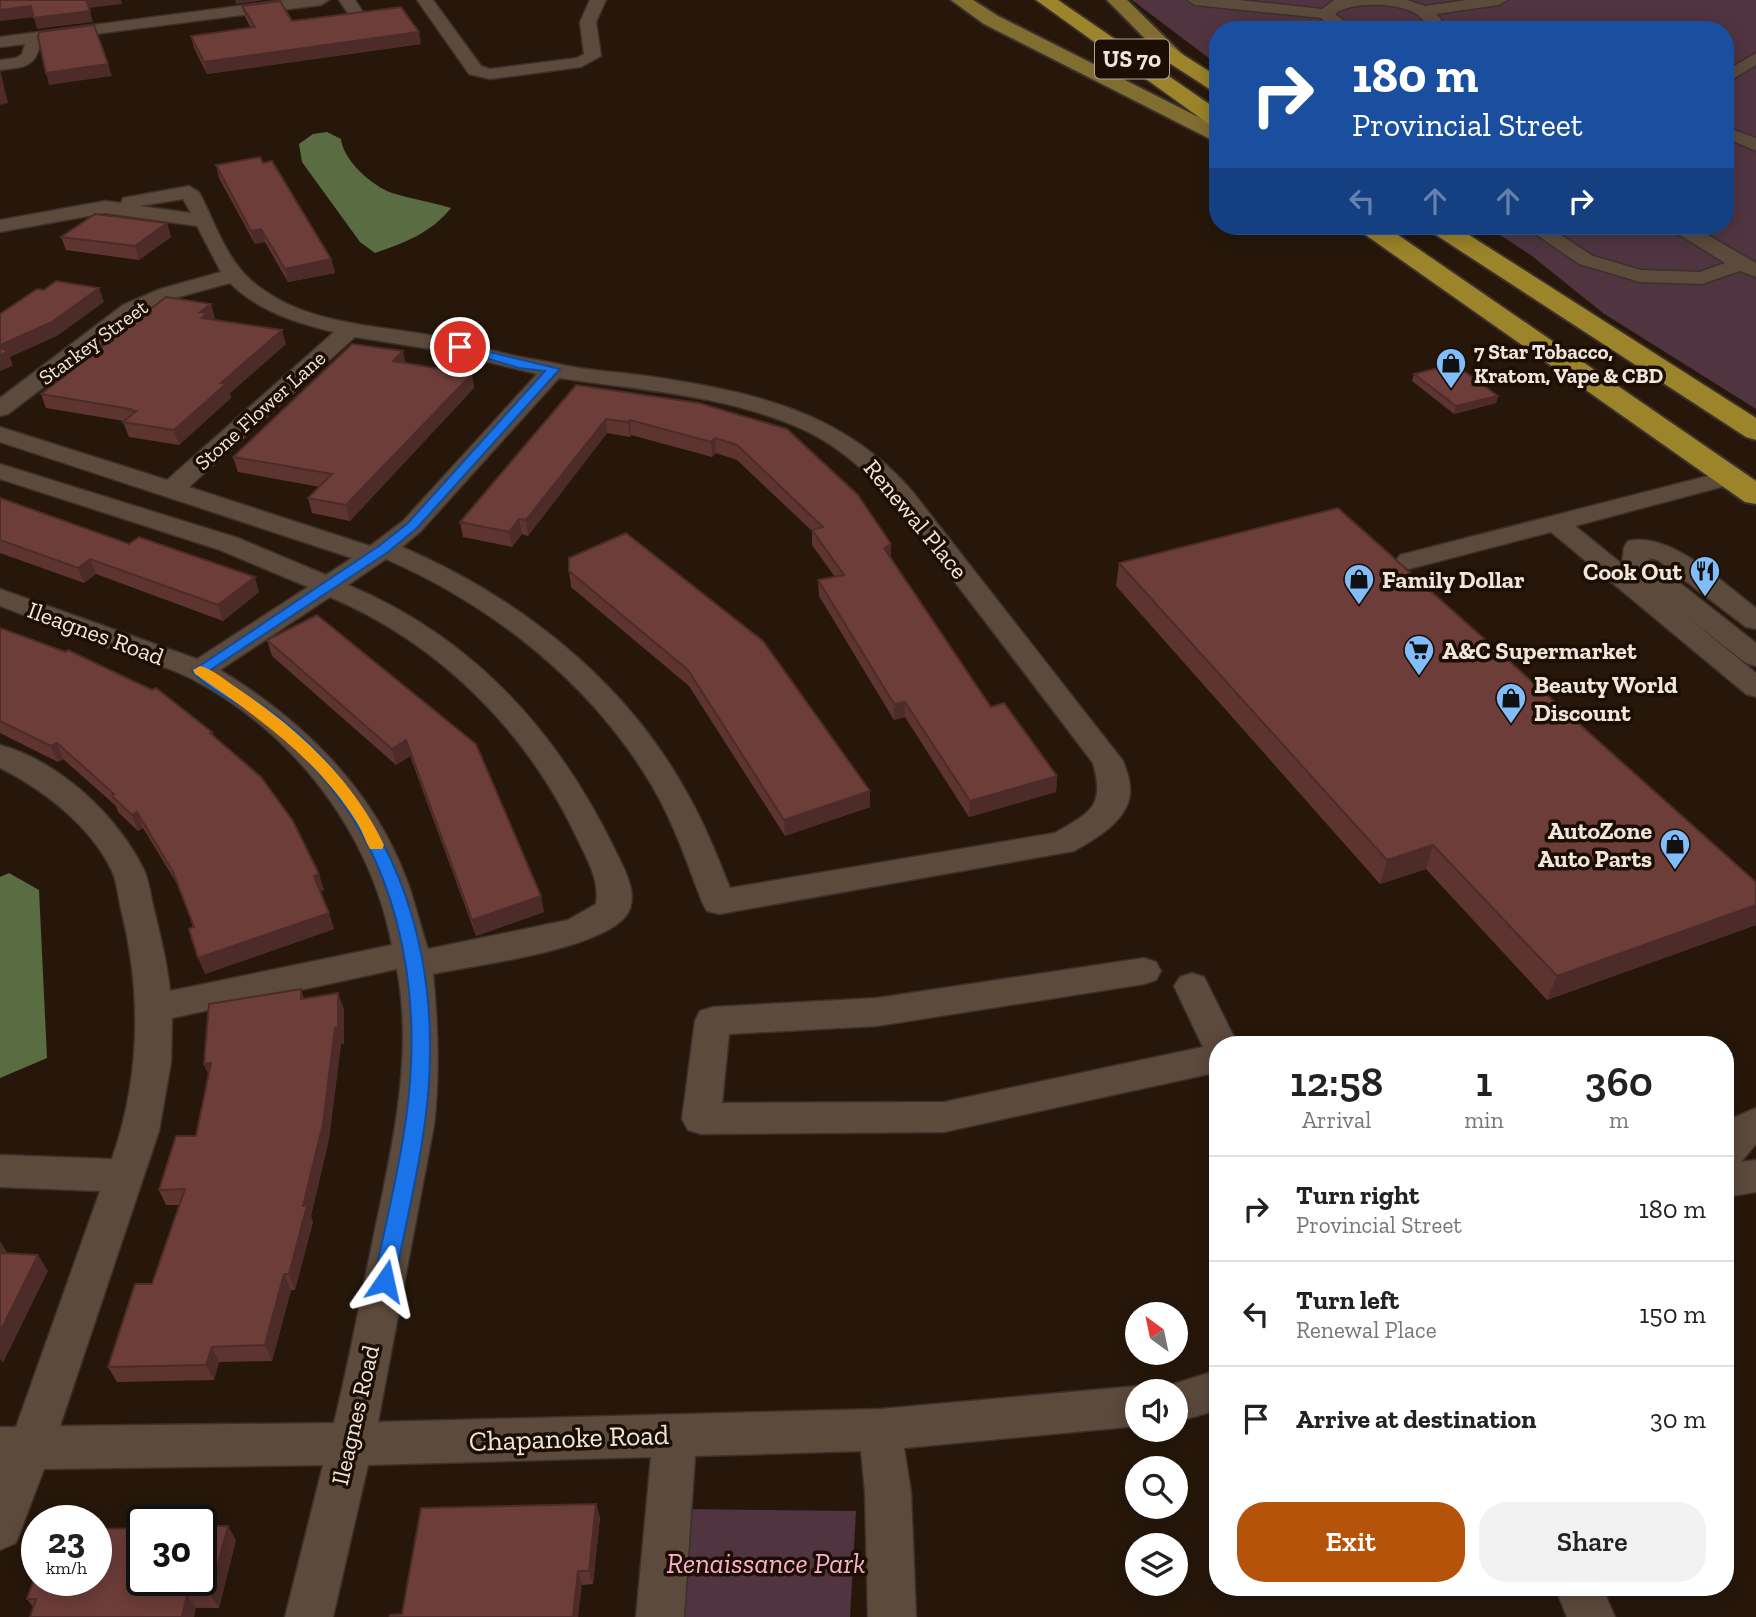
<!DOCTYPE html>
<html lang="en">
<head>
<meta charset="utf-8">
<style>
  body { margin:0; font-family:"Zilla Slab",serif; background:#f2f2f2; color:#222; height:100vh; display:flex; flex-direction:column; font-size:26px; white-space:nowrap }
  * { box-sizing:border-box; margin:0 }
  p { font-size:23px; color:#767676 }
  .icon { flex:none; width:38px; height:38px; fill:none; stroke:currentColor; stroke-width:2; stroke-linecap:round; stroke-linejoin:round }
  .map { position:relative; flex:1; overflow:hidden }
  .panel { position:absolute; left:1209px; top:1036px; width:525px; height:560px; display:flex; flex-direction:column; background:#fff; border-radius:28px; box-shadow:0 4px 18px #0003 }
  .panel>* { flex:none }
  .guide { position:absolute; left:1209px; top:21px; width:525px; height:214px; border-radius:28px; box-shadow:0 4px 18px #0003; background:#1a4fa0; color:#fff; overflow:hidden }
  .needle { width:46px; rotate:327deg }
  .tools { position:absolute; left:1125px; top:1302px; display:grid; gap:14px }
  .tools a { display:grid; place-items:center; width:63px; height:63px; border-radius:50%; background:#fff; box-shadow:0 4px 18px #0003; font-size:35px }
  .speed { position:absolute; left:21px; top:1505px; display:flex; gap:14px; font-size:35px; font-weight:700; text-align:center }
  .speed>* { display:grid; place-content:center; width:91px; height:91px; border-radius:50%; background:#fff; box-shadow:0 4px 18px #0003; line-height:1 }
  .speed small { font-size:18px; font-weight:400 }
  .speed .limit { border:4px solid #111; border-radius:10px; background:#fff; color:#111 }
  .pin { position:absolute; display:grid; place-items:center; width:60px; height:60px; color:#fff; margin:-30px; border:4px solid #fff; border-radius:50%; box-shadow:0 2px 7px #0007 }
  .me { position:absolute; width:77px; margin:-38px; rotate:11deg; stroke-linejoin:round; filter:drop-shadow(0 0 5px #0008) }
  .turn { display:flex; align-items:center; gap:24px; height:147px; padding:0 28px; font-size:32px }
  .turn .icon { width:91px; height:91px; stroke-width:2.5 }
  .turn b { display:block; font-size:49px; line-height:60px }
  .lanes { display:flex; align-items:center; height:66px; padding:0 28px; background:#0003; justify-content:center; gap:35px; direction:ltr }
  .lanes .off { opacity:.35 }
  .eta { display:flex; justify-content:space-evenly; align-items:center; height:119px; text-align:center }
  .eta b { font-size:42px; font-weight:600; line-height:49px }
  .action { display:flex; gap:14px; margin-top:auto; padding:14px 28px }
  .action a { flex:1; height:80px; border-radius:28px; background:#b45309; color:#fff; font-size:28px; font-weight:600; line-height:80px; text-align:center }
  .action a+a { background:#f2f2f2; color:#222 }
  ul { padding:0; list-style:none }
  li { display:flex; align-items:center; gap:21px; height:105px; padding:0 28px; border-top:2px solid #e0e0e0 }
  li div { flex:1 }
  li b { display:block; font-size:26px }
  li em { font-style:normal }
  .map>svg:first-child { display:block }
  .green { fill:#503541 }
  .water { fill:#5a6d42 }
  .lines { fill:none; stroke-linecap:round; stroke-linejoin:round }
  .minor-casing { stroke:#3b302c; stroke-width:3 }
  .major-casing { stroke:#3b302c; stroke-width:4 }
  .highway-casing { stroke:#3b302c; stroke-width:4 }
  .minor { fill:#5c4a3c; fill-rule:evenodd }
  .major { fill:#826d31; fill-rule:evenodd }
  .highway { fill:#9c842a; fill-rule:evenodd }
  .wall { fill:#5e3431 }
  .shaded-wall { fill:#4c2b28 }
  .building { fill:#6d3d39; stroke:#4c2b28; stroke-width:2 }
  .route { fill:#1a73e8; stroke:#114b97; stroke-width:2 }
  .slow { fill:#f59e0b }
  .labels { text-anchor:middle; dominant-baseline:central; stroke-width:7; stroke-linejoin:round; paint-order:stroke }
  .far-street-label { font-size:21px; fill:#f1e6dd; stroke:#1c0e03 }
  .far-poi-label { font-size:21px; font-weight:bold; fill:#f1e6dd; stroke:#1c0e03; text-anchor:start }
  .shield { fill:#1c0e03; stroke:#b1a59c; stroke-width:2 }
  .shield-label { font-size:23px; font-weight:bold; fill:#f1e6dd }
  .street-label { font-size:24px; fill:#f1e6dd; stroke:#1c0e03 }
  .poi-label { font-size:24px; font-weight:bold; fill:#f1e6dd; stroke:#1c0e03; text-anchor:start }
  .near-street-label { font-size:28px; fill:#f1e6dd; stroke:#1c0e03 }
  .near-park-label { font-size:28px; font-style:italic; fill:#fcb0d1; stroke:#1c0e03 }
</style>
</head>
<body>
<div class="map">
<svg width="1756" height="1617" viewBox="0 0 1756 1617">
  <rect width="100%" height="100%" fill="#26170a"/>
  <path class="green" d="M1132 0H1756V409L1603 313 1532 256 1486 226H1726V30H1218V65Z
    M683 1509 856 1511 850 1617H676Z"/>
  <path class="water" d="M327 132 341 139C343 160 372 186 392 193 411 199 432 202 451 208 431 233 404 243 375 253L360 242 302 162 299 144 313 134Z
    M9 873 39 890 47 1058 0 1078V877Z"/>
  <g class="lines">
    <g class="minor-casing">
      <path id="minor" d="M285 0H329L321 5 41 41C36 68 24 67 0 70V60L16 58 22 54 25 44 0 47V37Z
        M339 0H355L365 15 357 20 351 18Z
        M417 0H433L481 66 490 69 577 58 584 54 580 22 590 0H606L596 22 601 56 581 67 490 79 469 74Z
        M1187 0H1239L1322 9 1334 0H1407L1425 6 1467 0H1507L1499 5 1436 14 1441 19V25L1437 30H1419L1425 24C1417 1 1351 0 1335 14L1355 30H1333L1321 18 1195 5Z
        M1756 53V65L1726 83V71Z
        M1726 127 1756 138V151L1726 138Z
        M189 186 199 192C215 222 226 260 253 282 301 323 370 325 429 335 457 339 483 349 511 355 528 359 546 361 563 365 590 371 619 372 647 376 749 391 842 410 912 491L1123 761C1126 769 1130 779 1130 788 1132 818 1097 838 1074 851L719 914 707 911 702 902C687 862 673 821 651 784 591 683 493 606 386 559L348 585C472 637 556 729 614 848 623 867 642 897 625 917 597 950 477 965 433 974 438 1025 440 1074 434 1125L378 1422 880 1409 1138 1386 1152 1391H1138V1426L904 1448 911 1492 916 1617H868L865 1492 861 1451 695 1456 684 1617H636L651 1457 368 1465 333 1617H285L323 1465 44 1469 16 1543 0 1550V1427H16L100 1191 0 1187V1155L112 1159C140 1078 142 996 122 913 118 899 118 884 112 871 91 826 43 789 0 768V745C59 761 117 815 144 870 148 879 150 890 152 901 159 931 167 960 170 991L392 945C370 831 293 731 190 678 169 667 146 662 125 654 83 638 42 622 0 606V589L197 659 308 587 220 550 0 479V464L238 538 326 575 352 558 0 442V427L167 480 334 332C296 323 258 311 230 283L175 298 139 315 8 414 0 416V398L123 305 160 289 221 272 197 226 105 213 0 232V220L105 201 121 203 123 198ZM183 199 191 213 140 206ZM355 337 443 351 537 374 403 521 370 546 189 487ZM559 378C640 390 726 395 802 429 875 463 914 529 961 590 1005 647 1049 705 1093 763 1105 807 1091 812 1055 833L730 888C716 853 702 818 683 786 621 677 516 596 402 547L421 531ZM330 597C439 643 527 731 577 838 587 859 600 880 596 904L568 920 428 949C420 926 415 901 406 878 372 788 301 719 220 670ZM397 969C414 1060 391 1151 373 1240 360 1301 349 1362 334 1423L60 1426 159 1131 171 1062 172 1018Z
        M1524 226H1547L1593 256 1641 270 1700 272 1725 263 1680 235 1658 230 1655 226 1694 227 1756 263V277L1740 271 1702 284 1640 282 1579 264Z
        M1731 470 1740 472 1743 477 1740 482 1575 526 1622 564 1624 547 1628 541C1671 531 1724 584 1756 608V629L1746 627 1658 560 1648 558 1756 643V666L1746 663 1687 617 1756 673V697L1746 694 1551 532 1409 569 1400 567 1396 561 1400 555Z
        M1144 958 1156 962 1161 971 1156 980 1144 984 877 1026 729 1034 722 1103 944 1102 1203 1047 1174 986 1180 977 1192 973 1204 977 1238 1045H1218V1072L944 1132 701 1134 688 1130 682 1119 695 1021 700 1011 713 1007 877 998Z
        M1756 1108V1144L1741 1162 1756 1160V1192L1726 1197V1126L1733 1118Z
        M1218 1370V1410L1176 1422V1391H1159L1161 1388Z
        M1555 1587H1602L1615 1617H1567Z"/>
    </g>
    <g class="major-casing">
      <path id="major" d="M951 0H973L998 16 1218 127V143L984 24Z
        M1107 0H1127L1184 56 1187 60 1184 64H1170Z"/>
    </g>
    <g class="highway-casing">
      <path id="highway" d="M1036 0H1058L1218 110V127L1210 125Z
        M1161 43 1168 45 1218 77V92L1211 90 1154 53 1151 49 1154 45Z
        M1357 226H1385L1756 481V504L1745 502 1360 231Z
        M1427 226H1455L1756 418V440L1746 437 1430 231Z"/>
    </g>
    <use href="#minor" class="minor"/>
    <use href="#major" class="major"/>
    <use href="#highway" class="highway"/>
  </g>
  <path class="wall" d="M242 6 292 21 421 44 207 74 194 48 191 36 251 28 245 17Z
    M263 163 331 259 335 273 288 282 265 242 255 244 219 178 216 165Z
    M167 223 171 237 139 260 66 250 61 237Z
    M215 318 213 319 286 344 230 393 231 398 179 445 129 437 123 422 124 421 46 408 41 394Z
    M405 363 472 374 474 388 350 521 312 513 308 498 320 487 238 472 233 457Z
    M1414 374 1498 396 1496 403 1454 414 1412 381Z
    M576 385 699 403 891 559 991 707 1057 776 1056 792 969 817 905 717 894 720 819 596 818 580 835 577 812 545V531L737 460 716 453 712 457 631 435 630 437 607 433 528 536 522 534 512 547 463 537 460 522Z
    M0 498 259 592 223 621 96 574 84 583 0 553Z
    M1119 563 1756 882V925L1547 1000 1426 869 1380 884 1116 586Z
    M569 571 870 807 785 836 689 686 571 587Z
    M0 628 212 732 214 736 324 890 320 891 334 929 205 974 194 927 179 887 143 828 138 831 118 812 116 806 63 759 58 762 0 733Z
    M267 640 476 744 544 912 476 936 410 756 396 765 272 656Z
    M301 989 304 999 344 1009V1044H341L329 1139 311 1216 313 1222 295 1290H291L272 1361 219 1362 214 1380 117 1382 108 1367 152 1284 179 1205H166L159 1190 196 1136 208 1074 204 1064Z
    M596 1504 600 1518 593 1584 582 1585 402 1614Z
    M236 1540 219 1608 33 1607 27 1599Z"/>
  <path class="shaded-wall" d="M85 0H121L122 4 88 8Z
    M235 0H265L236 4Z
    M31 6 35 17 0 21V10Z
    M90 11 93 22 37 29 34 18Z
    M419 32 421 44 207 74 204 62Z
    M108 64 112 76 49 85 46 73Z
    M0 69 8 103 0 105Z
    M167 223 171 237 139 260 135 246Z
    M261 229 265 242 255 244 251 231Z
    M331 259 335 273 288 282 285 269Z
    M99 288 104 302 57 336 10 357 13 366 0 371V345Z
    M211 304 215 318 210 322 206 332 200 312Z
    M282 330 286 344 230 393 231 398 179 445 174 430 221 383Z
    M403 351 406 366 393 361Z
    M472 374 474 388 350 521 346 505Z
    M1498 396 1496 403 1454 414 1456 406Z
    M606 419 607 433 528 536 526 520Z
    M630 420 631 435 630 437 628 422Z
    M715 438 716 453 712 457 711 442Z
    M519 519 522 534 512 547 509 532Z
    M891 544V559L884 548Z
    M90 559 96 574 84 583 78 568Z
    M255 577 259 592 223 621 218 605Z
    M905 702V717L894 720V704Z
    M406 740 410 756 396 765 392 749Z
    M57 743 63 759 58 762 51 746Z
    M1057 776 1056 792 969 817 970 801Z
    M870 791V807L785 836 784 820Z
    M137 812 143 828 138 831 132 815Z
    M1433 845 1426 869 1380 884 1387 860Z
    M319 874 324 890 319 892 314 876Z
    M541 896 544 912 476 936 472 920Z
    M1756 905V925L1547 1000 1557 976Z
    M329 913 334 929 205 974 198 958Z
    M338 993 344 1009V1044H341L329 1139 311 1216 313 1222 295 1290 289 1274 303 1206Z
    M211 1063V1080L204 1064Z
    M0 1241 8 1254 0 1260Z
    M38 1255 48 1271 3 1363 0 1359V1332Z
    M284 1274 291 1290 272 1361 265 1345Z
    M212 1347 219 1362 214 1380 206 1365Z
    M596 1504 600 1518 593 1584 589 1571Z
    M228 1526 236 1540 219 1608 210 1594Z
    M578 1571 582 1585 578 1617H573Z
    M187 1595 196 1608 194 1617H182Z"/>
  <path class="building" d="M0 0H86L90 11 34 18 31 6 0 10Z
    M280 1 292 21 401 7 419 32 204 62 191 36 255 27 242 6Z
    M94 25 108 64 46 73 38 37 39 32Z
    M0 74 3 91 0 92Z
    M260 157 263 163 272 161 331 259 285 269 261 229 251 231 216 165Z
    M95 214 167 223 135 246 61 237Z
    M56 281 99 288 52 322 0 345V314L37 289 44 290Z
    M166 297 211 304 200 312 207 313 202 318 282 330 221 383H227L174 430 123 422 136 411 128 410 130 409 41 394Z
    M352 344 403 351 393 361 472 374 346 505 308 498 332 474 233 457Z
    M0 347 8 352 0 355Z
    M1454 364 1498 396 1456 406 1414 374Z
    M576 385 699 403 787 429 858 495 891 544 884 548 991 707 1004 703 1057 776 970 801 905 702 894 704 818 580 844 575 812 530 823 527 737 445 715 438 711 442 630 420 628 422 606 419 526 520 519 519 509 532 460 522Z
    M0 498 129 544 139 537 255 577 218 605 90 559 78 568 0 540Z
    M1338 508 1756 882V905L1557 976 1433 845 1387 860 1119 563Z
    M626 533 763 641 870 791 784 820 688 670 569 571V558Z
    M317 615 476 744 541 896 472 920 406 740 392 749 267 640Z
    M0 628 66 652 68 650 152 690 156 688 212 732 210 733 261 777 293 821 319 874 314 876 329 913 198 958 189 929 194 927 173 872 137 812 132 815 112 796 114 794 57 743 51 746 0 721Z
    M301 989V999L338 993V1028H335L323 1124 303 1206H307L289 1274H284L265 1345 212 1347 206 1365 108 1367 135 1284H152L185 1189 159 1190 176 1136H196L211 1063 204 1064 209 1004Z
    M0 1253 38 1255 0 1332Z
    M596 1504 589 1571H578L573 1617H390V1615L402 1614 421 1508Z
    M201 1526H228L210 1594 187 1595 182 1617H30L36 1599H27L37 1570V1580H96V1529L142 1528V1580H201Z"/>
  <path class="route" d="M456 344 560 369 417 528 388 552 209 671C242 692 275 712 304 739 400 830 437 952 429 1082 425 1148 407 1215 395 1281L392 1287 385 1290 377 1287 374 1281C387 1215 405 1148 410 1082 418 975 395 861 323 778 304 756 282 733 257 716 237 702 208 690 192 671L379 546 408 523 545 371 519 368 456 349Z"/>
  <path class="slow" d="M200 666C213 669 226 681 237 688 297 728 353 779 384 845L382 849H370C365 841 363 832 358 824 318 759 257 716 195 674L193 670Z"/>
  <defs>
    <g id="shop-pin" transform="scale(1.575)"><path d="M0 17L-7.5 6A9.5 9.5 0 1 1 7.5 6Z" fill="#81bdfa" stroke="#1c0e03"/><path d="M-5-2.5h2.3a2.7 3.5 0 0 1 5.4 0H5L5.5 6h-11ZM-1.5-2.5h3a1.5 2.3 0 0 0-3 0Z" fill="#111"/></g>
    <g id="restaurant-pin" transform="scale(1.575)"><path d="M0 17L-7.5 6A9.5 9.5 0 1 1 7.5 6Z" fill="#81bdfa" stroke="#1c0e03"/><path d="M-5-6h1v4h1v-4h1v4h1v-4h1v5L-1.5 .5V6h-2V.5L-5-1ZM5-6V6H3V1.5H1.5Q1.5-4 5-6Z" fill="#111"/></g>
    <g id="supermarket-pin" transform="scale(1.575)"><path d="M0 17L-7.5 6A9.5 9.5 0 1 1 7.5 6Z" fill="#81bdfa" stroke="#1c0e03"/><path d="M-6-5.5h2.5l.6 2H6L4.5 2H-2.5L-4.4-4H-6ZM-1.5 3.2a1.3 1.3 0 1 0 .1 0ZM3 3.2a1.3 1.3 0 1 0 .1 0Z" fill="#111"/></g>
  </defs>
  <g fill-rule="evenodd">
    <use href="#shop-pin" x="1451" y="363"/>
    <use href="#restaurant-pin" x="1705" y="571"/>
    <use href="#shop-pin" x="1359" y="579"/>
    <use href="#supermarket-pin" x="1419" y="650"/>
    <use href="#shop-pin" x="1511" y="698"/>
    <use href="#shop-pin" x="1675" y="844"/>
  </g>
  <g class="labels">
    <g class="far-street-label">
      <text transform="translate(93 342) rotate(-36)">Starkey Street</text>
      <text transform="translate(260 410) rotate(-42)">Stone Flower Lane</text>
    </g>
    <g class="far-poi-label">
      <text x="1474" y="351">7 Star Tobacco,<tspan x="1474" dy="24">Kratom, Vape &amp; CBD</tspan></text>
    </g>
    <rect class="shield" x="1095" y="39.5" width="74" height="39" rx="5"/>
    <g class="shield-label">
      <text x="1132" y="59">US 70</text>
    </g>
    <g class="street-label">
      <text transform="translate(916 519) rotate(50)">Renewal Place</text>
      <text transform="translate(96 633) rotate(20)">Ileagnes Road</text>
      <text transform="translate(355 1415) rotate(-77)">Ileagnes Road</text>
    </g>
    <g class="poi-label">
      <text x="1682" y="571" text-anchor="end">Cook Out</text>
      <text x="1382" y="579">Family Dollar</text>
      <text x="1442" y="650">A&amp;C Supermarket</text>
      <text x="1534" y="684">Beauty World<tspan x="1534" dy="28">Discount</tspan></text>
      <text x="1652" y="830" text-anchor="end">AutoZone<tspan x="1652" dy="28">Auto Parts</tspan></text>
    </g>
    <g class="near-street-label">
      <text transform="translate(569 1438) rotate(-2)">Chapanoke Road</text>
    </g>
    <g class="near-park-label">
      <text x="766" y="1563">Renaissance Park</text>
    </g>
  </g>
</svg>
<div class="tools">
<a><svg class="needle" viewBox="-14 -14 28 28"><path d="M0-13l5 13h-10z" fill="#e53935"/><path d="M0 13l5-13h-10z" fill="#767676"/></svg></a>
<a><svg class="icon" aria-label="sound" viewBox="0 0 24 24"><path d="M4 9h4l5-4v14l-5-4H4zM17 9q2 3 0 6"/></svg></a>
<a><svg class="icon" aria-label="search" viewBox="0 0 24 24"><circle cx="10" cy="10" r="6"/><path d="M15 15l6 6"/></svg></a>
<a><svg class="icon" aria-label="layers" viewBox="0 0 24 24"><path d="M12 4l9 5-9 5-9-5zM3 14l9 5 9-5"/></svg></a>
</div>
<div class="speed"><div>23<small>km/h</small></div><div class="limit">30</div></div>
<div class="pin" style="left:460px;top:347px;background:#d93025"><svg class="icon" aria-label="arrive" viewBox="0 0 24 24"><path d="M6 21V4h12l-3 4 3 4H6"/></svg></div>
<svg class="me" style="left:385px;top:1281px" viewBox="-20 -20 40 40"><path d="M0-17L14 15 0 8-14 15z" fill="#1a73e8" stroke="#fff" stroke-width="4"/></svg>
<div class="guide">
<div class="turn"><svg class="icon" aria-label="right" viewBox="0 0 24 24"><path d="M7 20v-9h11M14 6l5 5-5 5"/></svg><div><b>180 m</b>Provincial Street</div></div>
<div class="lanes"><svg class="icon off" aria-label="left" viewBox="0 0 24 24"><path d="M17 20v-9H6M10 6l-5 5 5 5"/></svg><svg class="icon off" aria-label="ahead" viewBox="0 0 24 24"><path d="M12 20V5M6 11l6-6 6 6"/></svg><svg class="icon off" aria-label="ahead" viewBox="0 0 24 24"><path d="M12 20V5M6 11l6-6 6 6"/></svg><svg class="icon" aria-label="right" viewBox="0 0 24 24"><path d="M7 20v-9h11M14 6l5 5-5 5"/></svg></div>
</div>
<section class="panel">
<div class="eta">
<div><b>12:58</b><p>Arrival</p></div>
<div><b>1</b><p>min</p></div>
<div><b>360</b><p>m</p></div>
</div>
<ul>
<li><svg class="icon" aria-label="right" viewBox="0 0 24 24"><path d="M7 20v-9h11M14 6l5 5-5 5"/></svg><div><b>Turn right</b><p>Provincial Street</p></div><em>180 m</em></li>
<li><svg class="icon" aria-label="left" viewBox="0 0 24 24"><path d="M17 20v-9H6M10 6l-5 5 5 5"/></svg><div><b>Turn left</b><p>Renewal Place</p></div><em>150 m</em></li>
<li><svg class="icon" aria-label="arrive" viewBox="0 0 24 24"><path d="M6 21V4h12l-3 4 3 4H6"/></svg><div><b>Arrive at destination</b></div><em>30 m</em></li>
</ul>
<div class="action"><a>Exit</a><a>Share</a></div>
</section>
</div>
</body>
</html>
